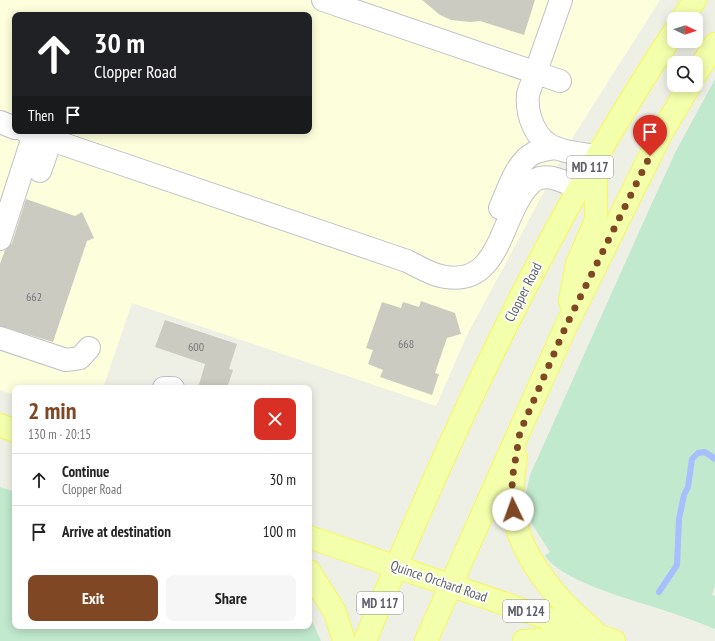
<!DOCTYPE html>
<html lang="en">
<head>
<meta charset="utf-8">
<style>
  body { margin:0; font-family:"PT Sans Narrow",sans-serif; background:#f6f6f6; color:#222; height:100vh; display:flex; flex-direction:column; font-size:15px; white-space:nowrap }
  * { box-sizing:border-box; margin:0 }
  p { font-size:13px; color:#767676 }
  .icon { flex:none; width:22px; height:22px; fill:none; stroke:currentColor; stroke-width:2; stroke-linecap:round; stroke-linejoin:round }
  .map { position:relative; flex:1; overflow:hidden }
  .details { position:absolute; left:12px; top:385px; width:300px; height:244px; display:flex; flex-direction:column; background:#fff; border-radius:8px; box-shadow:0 2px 10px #0003 }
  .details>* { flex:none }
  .banner { position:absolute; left:12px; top:12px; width:300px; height:122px; border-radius:8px; box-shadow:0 2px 10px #0003; background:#202124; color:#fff; overflow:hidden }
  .needle { width:26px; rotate:94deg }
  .tools { position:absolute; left:667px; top:12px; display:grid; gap:8px }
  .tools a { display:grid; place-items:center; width:36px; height:36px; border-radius:8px; background:#fff; box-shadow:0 2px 10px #0003; font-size:20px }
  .pin { position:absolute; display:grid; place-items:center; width:34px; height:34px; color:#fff; margin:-41px -17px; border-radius:50% 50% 50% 0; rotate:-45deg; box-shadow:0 0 4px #0007 }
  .pin .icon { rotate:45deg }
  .me { position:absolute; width:44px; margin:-22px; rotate:357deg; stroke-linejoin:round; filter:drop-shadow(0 0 3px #0008) }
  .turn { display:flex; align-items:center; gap:14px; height:84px; padding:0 16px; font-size:18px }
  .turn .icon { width:52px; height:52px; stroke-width:2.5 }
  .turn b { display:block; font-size:28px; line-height:34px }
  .then { display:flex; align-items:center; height:38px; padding:0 16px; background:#0003; gap:8px; font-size:15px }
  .round { display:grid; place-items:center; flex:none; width:42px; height:42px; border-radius:8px; background:#f6f6f6 }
  .summary { display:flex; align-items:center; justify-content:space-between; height:68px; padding:0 16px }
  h1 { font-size:24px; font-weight:700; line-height:30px; color:#804725 }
  .button { display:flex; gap:8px; margin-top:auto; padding:8px 16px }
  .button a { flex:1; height:46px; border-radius:8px; background:#804725; color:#fff; font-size:16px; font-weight:700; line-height:46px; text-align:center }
  .button a+a { background:#f6f6f6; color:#222 }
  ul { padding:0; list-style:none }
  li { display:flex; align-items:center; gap:12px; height:52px; padding:0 16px; border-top:1px solid #e0e0e0 }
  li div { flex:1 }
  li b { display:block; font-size:15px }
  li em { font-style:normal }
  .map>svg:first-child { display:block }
  .commercial { fill:#fdffdc; fill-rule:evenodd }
  .green { fill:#c1e9cd }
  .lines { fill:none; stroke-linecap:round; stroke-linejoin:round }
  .stream { stroke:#a7beff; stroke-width:6 }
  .building { fill:#cbcbc2 }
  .minor-casing { stroke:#bfc0c7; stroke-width:24 }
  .major-casing { stroke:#f6f956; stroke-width:24 }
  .minor { stroke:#fff; stroke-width:22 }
  .major { stroke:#f4ffac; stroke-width:22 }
  .route { stroke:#804725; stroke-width:7; stroke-dasharray:0 12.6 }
  .labels { text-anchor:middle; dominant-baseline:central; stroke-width:3.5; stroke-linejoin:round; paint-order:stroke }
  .number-label { font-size:12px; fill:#78797e }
  .shield { fill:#fff; stroke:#8e8e95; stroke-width:1 }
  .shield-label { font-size:13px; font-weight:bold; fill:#5d5e67 }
  .street-label { font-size:14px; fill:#5d5e67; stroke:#fff }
</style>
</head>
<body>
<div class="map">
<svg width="715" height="641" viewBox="0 0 715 641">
  <rect width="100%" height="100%" fill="#eff0e5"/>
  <path class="commercial" d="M0 0H660L576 132 467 335 436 406 132 303 103 388H15V395L0 390ZM15 15H309V131H15Z"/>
  <path class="green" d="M715 79V586L712 595 715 596V629C700 623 685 617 669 612 637 601 564 583 545 556L550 552 532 524 526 493 530 475 652 203 676 151Z
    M0 487 15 492V626H309V614L321 641H0Z"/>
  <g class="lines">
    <path class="stream" d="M659 592 677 565 679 519 684 495 688 487 692 459 698 453 705 452 715 459"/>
  </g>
  <path class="building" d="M422 0H535L524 35 480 21 470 22 451 20 440 15Z
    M26 199 75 216 82 212 94 238 87 241 53 342 0 326V264L5 250 12 243Z
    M421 301 455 313 461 334 447 338 435 373 439 374 432 395 380 377 383 370 368 364 373 350 366 348 382 302 401 308 403 302 419 307Z
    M165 320 237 344 229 369 233 370 227 388H198L205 364 155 347Z"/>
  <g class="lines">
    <g class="minor-casing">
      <path id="minor" d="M323 0 560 81
        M561 0 528 94C526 114 535 141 556 148 568 153 583 154 596 156
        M0 122 15 128
        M25 131 407 261C417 266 427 272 437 275 496 292 499 228 522 194 526 188 532 180 540 178 553 175 567 183 578 188
        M40 171 51 140
        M500 208C508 190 516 162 534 153 541 150 548 149 556 148
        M0 239 34 134
        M0 338 66 360 80 358 89 348
        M164 388H173"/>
    </g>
    <g class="major-casing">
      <path id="major" d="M682 19 695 0
        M696 74 715 44
        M570 301 577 264 596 220V158
        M0 425 15 431
        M516 457C514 472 511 488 512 503 516 552 556 600 592 629
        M309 537 614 641
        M309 571 335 612 344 641
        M365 641C452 430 548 222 674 32
        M426 641 566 326 663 130 690 85
        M524 641 589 637"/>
    </g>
    <use href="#minor" class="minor"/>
    <use href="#major" class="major"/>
  </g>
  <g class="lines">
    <path class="route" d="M513 510 512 480 520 432 566 326 650 156"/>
  </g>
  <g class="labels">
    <g class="number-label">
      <text x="34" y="296">662</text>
      <text x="406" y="343">668</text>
      <text x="196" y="346">600</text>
    </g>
    <g class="shield">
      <rect x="567" y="156" width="46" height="22" rx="3"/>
      <rect x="357" y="592" width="46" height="22" rx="3"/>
      <rect x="503" y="600" width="46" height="22" rx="3"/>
    </g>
    <g class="shield-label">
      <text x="590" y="167">MD 117</text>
      <text x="380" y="603">MD 117</text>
      <text x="526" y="611">MD 124</text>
    </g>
    <g class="street-label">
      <text transform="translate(523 292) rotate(-63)">Clopper Road</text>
      <text transform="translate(439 581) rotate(19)">Quince Orchard Road</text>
    </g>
  </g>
</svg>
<div class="tools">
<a><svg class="needle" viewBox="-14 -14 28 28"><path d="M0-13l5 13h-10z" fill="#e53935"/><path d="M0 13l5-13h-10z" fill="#767676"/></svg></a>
<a><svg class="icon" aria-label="search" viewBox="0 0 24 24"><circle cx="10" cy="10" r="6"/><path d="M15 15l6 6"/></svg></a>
</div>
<div class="pin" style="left:650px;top:156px;background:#d93025"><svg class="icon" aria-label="arrive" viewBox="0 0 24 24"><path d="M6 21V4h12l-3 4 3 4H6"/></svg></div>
<svg class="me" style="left:513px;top:510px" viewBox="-20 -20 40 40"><circle r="19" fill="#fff"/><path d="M0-13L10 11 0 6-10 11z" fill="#804725"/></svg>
<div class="banner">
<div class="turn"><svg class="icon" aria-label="ahead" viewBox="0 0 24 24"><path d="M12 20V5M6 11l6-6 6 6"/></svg><div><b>30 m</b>Clopper Road</div></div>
<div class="then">Then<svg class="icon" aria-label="arrive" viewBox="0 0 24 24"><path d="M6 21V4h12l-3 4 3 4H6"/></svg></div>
</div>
<section class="details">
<div class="summary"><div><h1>2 min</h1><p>130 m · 20:15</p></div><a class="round" style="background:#d93025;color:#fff"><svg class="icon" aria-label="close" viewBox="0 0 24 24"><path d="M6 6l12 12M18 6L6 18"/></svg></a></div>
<ul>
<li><svg class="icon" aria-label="ahead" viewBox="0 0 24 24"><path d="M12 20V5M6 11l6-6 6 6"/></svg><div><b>Continue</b><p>Clopper Road</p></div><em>30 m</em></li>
<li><svg class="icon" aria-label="arrive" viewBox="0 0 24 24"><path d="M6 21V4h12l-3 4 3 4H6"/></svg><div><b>Arrive at destination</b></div><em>100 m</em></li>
</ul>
<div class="button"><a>Exit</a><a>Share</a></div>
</section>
</div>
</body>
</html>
